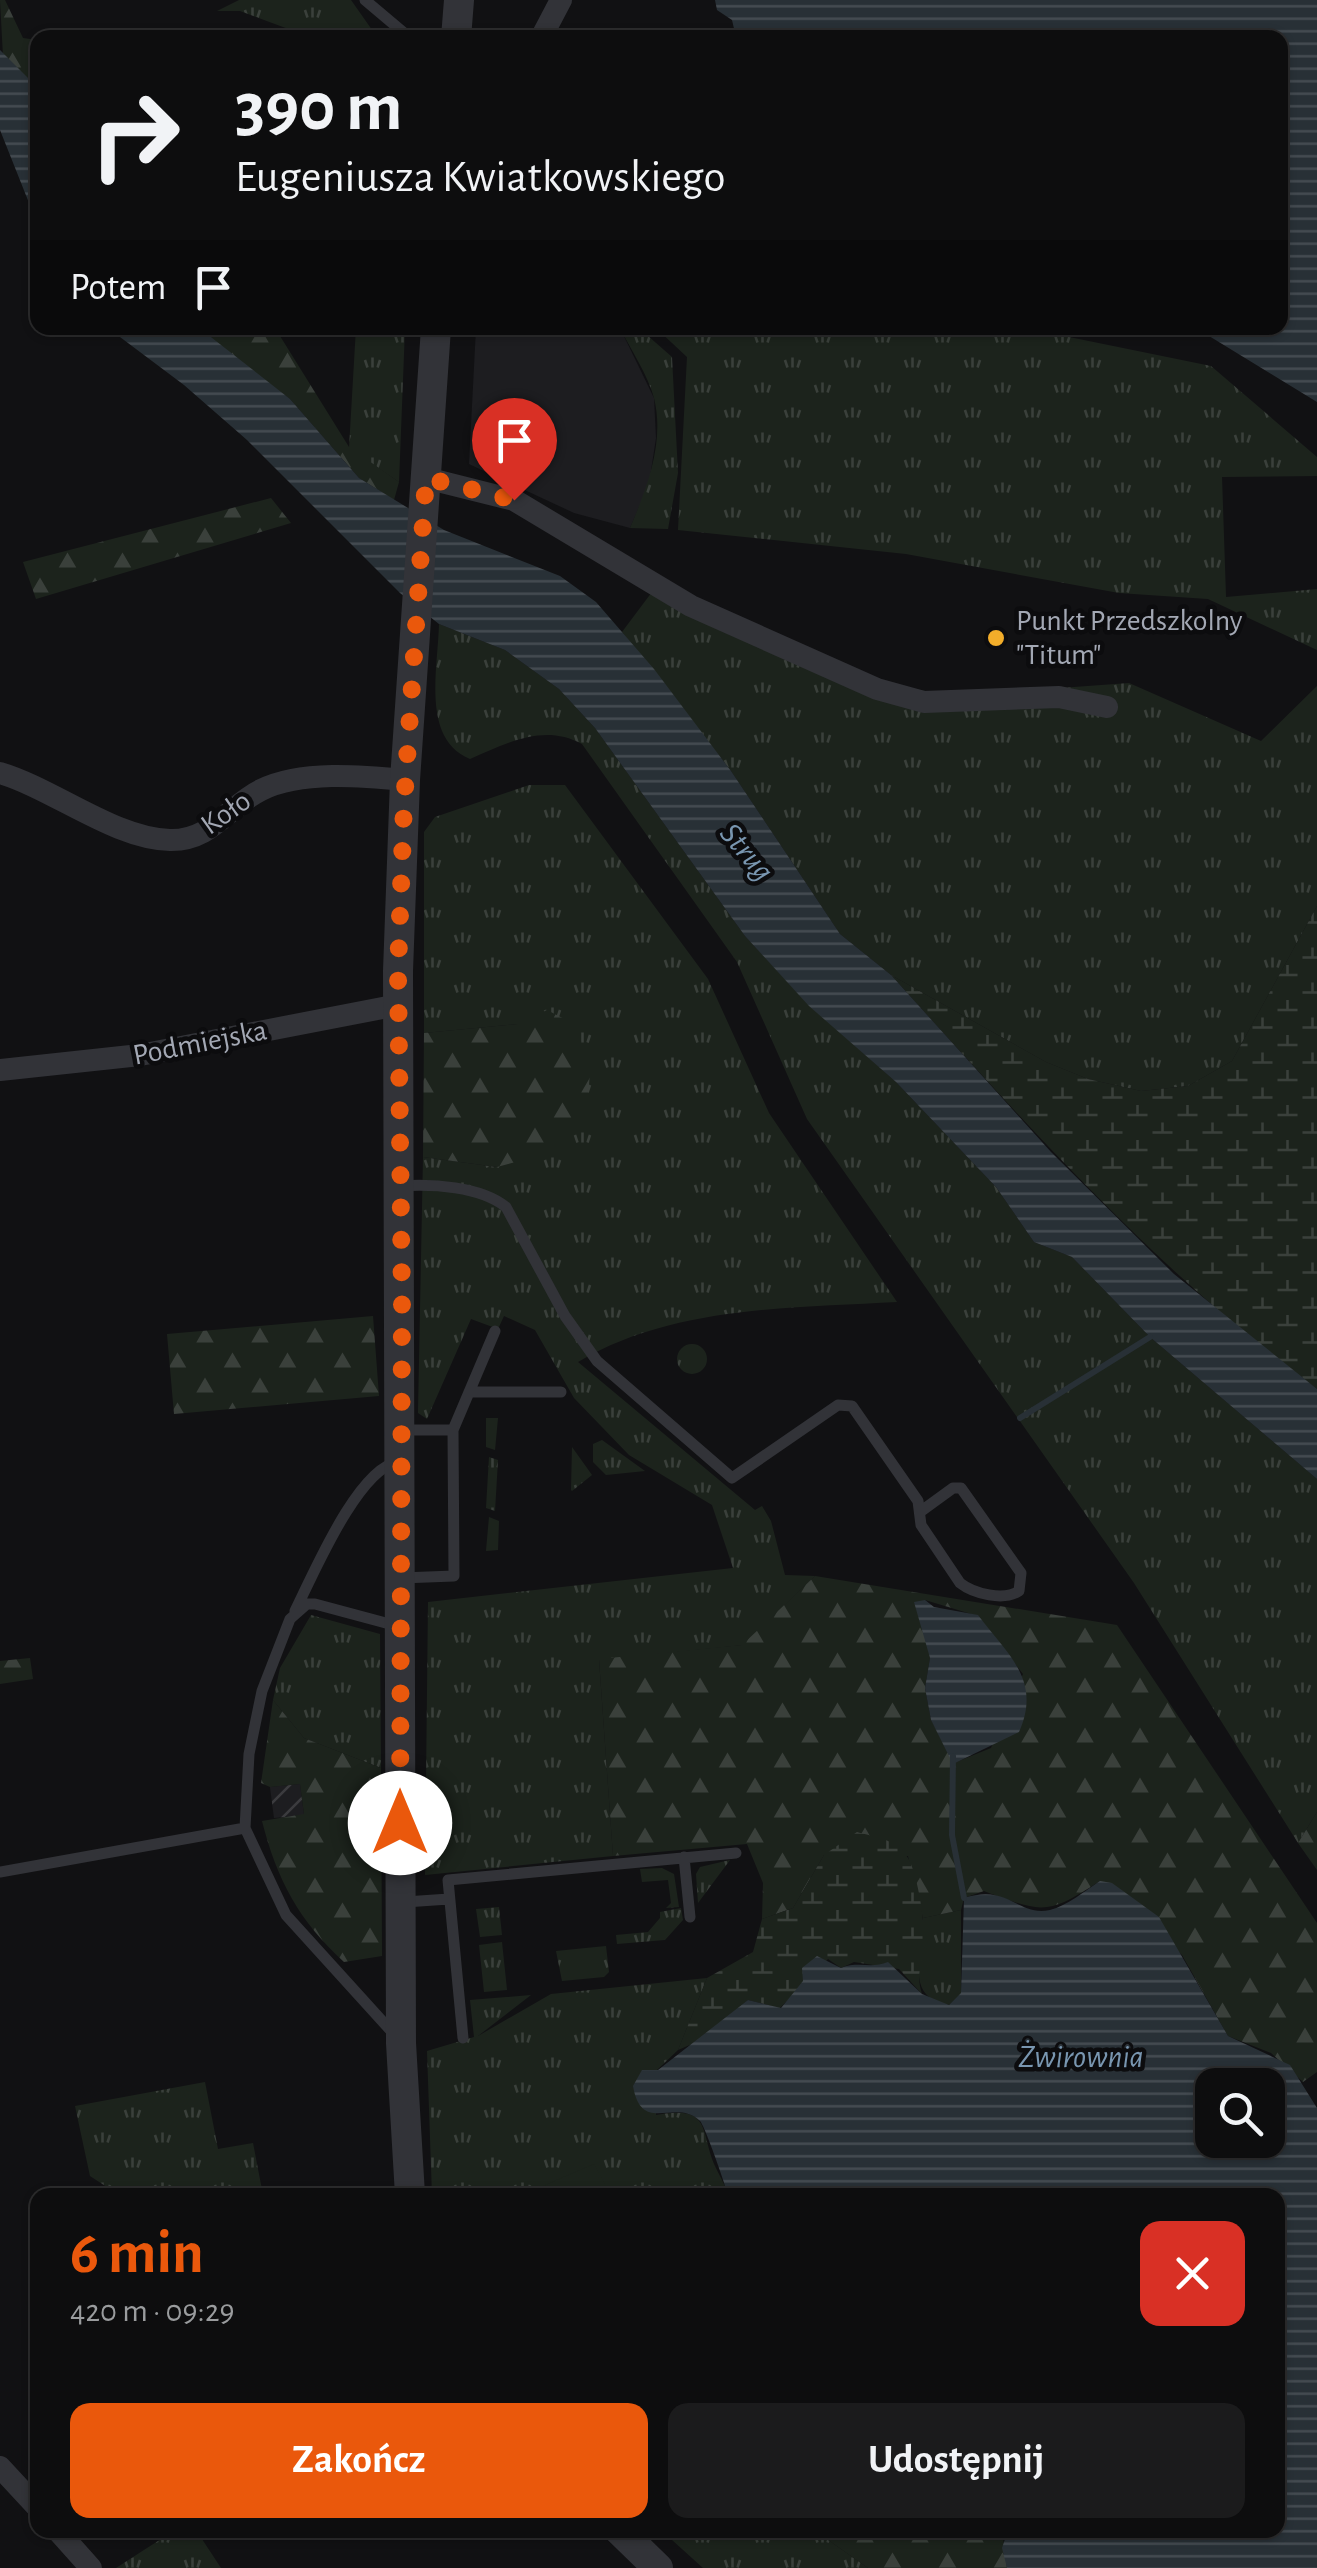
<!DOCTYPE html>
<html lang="pl">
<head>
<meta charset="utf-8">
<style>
  body { margin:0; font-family:"Alegreya Sans",sans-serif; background:#1b1b1c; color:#f1f3f6; height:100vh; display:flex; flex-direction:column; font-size:38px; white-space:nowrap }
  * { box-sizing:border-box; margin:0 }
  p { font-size:32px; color:#9a9c9e }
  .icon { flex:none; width:55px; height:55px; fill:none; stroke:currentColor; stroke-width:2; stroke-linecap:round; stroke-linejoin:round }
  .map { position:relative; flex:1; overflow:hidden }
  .details { position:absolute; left:30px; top:2188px; width:1255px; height:350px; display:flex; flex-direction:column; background:#0d0d0e; border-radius:20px; box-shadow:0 2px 8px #0004,0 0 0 2px #2d2d2e }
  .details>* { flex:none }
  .banner { position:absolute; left:30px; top:30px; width:1258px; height:305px; border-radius:20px; box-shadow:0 2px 8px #0004,0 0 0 2px #2d2d2e; background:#0d0d0e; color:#f1f3f6; overflow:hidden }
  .fabs { position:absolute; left:1195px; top:2068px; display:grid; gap:20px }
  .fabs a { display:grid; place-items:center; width:90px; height:90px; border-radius:20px; background:#0d0d0e; box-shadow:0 2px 8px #0004,0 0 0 2px #2d2d2e; font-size:50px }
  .pin { position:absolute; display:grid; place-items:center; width:85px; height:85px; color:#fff; margin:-102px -42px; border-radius:50% 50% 50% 0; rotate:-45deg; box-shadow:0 0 10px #0007 }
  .pin .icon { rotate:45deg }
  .me { position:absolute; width:110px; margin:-55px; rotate:0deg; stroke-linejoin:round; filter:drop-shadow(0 0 8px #0008) }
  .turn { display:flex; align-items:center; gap:35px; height:210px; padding:0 40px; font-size:45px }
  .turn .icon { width:130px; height:130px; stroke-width:2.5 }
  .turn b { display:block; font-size:70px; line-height:85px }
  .then { display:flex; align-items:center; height:95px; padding:0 40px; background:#0003; gap:20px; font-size:38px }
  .round { display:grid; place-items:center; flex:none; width:105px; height:105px; border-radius:20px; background:#1b1b1c }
  .summary { display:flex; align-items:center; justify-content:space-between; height:170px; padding:0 40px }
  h1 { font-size:60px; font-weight:700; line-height:75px; color:#ea580c }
  .cta { display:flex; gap:20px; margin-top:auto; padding:20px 40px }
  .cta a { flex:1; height:115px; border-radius:20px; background:#ea580c; color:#fff; font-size:40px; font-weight:700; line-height:115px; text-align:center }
  .cta a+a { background:#1b1b1c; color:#f1f3f6 }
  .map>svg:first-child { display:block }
  .built { fill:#1d1d20 }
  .industrial { fill:url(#industrial-furrows) }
  .grass { fill:url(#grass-tufts) }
  .forest { fill:url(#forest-firs); fill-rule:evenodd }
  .wetland { fill:url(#wetland-marsh) }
  .pitch { fill:#1c231c }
  .water { fill:url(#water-rules); fill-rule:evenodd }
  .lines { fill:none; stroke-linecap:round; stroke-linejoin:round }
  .stream { stroke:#283036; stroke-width:6 }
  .service { stroke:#323338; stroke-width:11 }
  .minor { stroke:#323338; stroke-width:22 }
  .tertiary { stroke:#323338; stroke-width:30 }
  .route { stroke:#ea580c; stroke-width:18; stroke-dasharray:0 32.4 }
  .poi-dot { fill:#f2ad2a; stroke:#0c0c0e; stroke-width:4 }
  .labels { text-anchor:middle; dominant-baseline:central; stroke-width:9; stroke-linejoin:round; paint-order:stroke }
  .poi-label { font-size:30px; fill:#a3a8b4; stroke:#0c0c0e; text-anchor:start }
  .street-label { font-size:30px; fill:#a3a8b4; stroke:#0c0c0e }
  .water-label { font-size:32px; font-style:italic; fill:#7996b0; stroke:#0c0c0e }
</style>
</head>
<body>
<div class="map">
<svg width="1317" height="2568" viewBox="0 0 1317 2568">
  <defs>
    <pattern id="industrial-furrows" width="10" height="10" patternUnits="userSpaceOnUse" patternTransform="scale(2.5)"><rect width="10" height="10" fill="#1d1d20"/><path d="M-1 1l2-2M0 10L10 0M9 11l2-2" fill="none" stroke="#3b3b3e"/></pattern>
    <pattern id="grass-tufts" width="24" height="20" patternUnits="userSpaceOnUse" patternTransform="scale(2.5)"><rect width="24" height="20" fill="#1c231c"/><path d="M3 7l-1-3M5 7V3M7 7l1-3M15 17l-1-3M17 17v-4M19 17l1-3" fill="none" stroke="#3a403b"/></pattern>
    <pattern id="forest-firs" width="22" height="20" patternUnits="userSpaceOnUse" patternTransform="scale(2.5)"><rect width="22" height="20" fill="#1c231c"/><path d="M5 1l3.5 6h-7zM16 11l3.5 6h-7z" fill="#3a403b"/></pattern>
    <pattern id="wetland-marsh" width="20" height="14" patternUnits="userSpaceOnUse" patternTransform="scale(2.5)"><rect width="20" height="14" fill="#1c231c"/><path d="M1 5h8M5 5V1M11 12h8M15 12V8" fill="none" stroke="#3a403b"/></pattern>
    <pattern id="water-rules" width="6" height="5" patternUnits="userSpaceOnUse" patternTransform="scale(2.5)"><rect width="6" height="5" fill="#283036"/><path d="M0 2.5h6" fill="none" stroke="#444b51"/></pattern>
  </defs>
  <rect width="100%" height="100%" fill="#111113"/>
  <path class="built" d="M476 328H620L654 398 656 438 649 484 630 528 574 513 469 464Z"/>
  <path class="industrial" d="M300 1784 304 1815 274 1818 270 1787Z"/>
  <path class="grass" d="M239 0H351L377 37H310L240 11H217Z
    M356 328H405L399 482 349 448Z
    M620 328H639L672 357 678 473 668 529 630 528C647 488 665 442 654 398 648 375 631 350 620 328Z
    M656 328H1025L1211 366 1317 457V476L1222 477 1226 597 1317 589V650L1208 599 1119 593 906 554 678 530 687 357Z
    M652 592C745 629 868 693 967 695L1129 683 1261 741 1317 686V906L1232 1061 1188 1086 1141 1091 1088 1079 1046 1062 891 975 840 934 731 771 622 632Z
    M439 624 505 650 559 689 595 728 745 936 809 1005 896 1082 996 1187 1034 1242 1072 1257 1150 1337 1317 1479V1812L1298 1843 1134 1583 807 1119 737 962 582 744C544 723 507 743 470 759 421 739 438 669 439 624Z
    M529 785H565L708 979 769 1113 897 1302C790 1308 672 1306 578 1362L755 1510 762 1506 771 1521 785 1575 815 1576 743 1645 599 1660 613 1856 425 1875 428 1602 733 1568 712 1505 629 1455 574 1398 535 1330 504 1316 498 1329 471 1319 427 1419 418 1413 423 1157 497 1167 518 1024 424 1033V832L435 817Z
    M677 1359a15 15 0 1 1 30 0a15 15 0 1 1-30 0Z
    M486 1418H498L495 1450 486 1447Z
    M602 1440 645 1471 606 1475 593 1462V1444Z
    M572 1447 592 1475 572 1491 571 1490Z
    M489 1457 498 1460 495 1511 486 1508Z
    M489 1517 499 1521 498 1550 486 1551Z
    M311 1615 380 1634 381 1768 304 1738 273 1700 280 1668Z
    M730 1860 698 1903 696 1874 700 1867Z
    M662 1868 674 1874 679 1907 666 1908 671 1903 668 1880 642 1882 640 1869Z
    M499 1907 502 1935 480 1937 476 1909Z
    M681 1908 683 1920 665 1940 617 1944 616 1935 648 1932 660 1918V1912Z
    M961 1910V1994L949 2005C902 1997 924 1954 923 1918Z
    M502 1942 507 1990 484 1992 479 1945Z
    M606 1946 609 1972 604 1977 562 1981 556 1951Z
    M707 1978 678 2050 657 2070 656 2115C711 2105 700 2129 714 2164 719 2175 725 2184 728 2195H432L427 2051 474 2037 470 2000 531 1995 478 2036 551 1994Z
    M205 2082 218 2149 253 2143 263 2195H119L90 2176 75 2106Z
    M175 2530H196L221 2568H116Z
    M661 2530H814L868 2568H703Z"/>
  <path class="forest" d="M0 0H5L23 38 37 40V87L3 56Z
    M194 328H275L349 447 399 482 394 500 359 478 290 399Z
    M271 498 291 523 36 599 23 562Z
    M547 1010 576 1025 590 1070 587 1117 546 1154 497 1167 423 1157 424 1033 518 1024Z
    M373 1316 379 1396 174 1414 167 1334Z
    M815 1576 1117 1625 1317 1923V2072L1303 2082 1271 2053 1228 2036 1182 1955 1100 1881C1046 1916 1043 1913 984 1891L964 1898 961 1910 923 1918 908 1856 824 1855 793 1908 762 1919 763 1883 747 1844 613 1856 599 1659 742 1645ZM925 1600 978 1616 1023 1674 991 1748 954 1763 931 1720 925 1688 930 1658 923 1624Z
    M30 1658 33 1679 0 1684V1661Z
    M273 1700 304 1738 381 1768 382 1956 344 1962C299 1921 277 1880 262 1821L304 1814 300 1784 270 1787 261 1783Z
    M1317 1812V1870L1298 1843Z
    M814 2530H1002L1007 2568H868Z"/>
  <path class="wetland" d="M1317 906V1389C1156 1271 1025 1123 891 975L1046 1062 1088 1079 1141 1091 1188 1086 1232 1061Z
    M857 1832C874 1837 895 1839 906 1855 918 1870 926 1929 924 1948 921 1967 916 1975 922 1994L899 1969 854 1962 841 1968 828 1959 780 2008 748 2000 699 2041 678 2050 707 1978 753 1952 762 1919 793 1908 824 1855Z"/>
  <path class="pitch" d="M594 2164 611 2195H522Z"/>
  <path class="water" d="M715 0H1317V402L1196 328H1280V38L736 37 732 20 717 10Z
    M0 50 37 87V223L0 130Z
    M108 328H194L207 334 290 399 359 478 444 530 560 576 596 602 654 669 731 771 840 934 891 975 1051 1152 1174 1274 1317 1389V1479L1150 1337 1072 1257 1034 1242 996 1187 896 1082 809 1006 745 936 595 728 559 689 505 650 439 624 400 593 247 440 184 385Z
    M925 1600 934 1607 978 1615C1008 1655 1042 1680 1019 1732L953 1764 931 1720 925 1688 930 1658 914 1602Z
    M1100 1881 1112 1883 1159 1917 1228 2036 1290 2065 1317 2108V2568H1007L1002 2548 1008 2530H1278V2195H728C725 2184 705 2126 700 2121 675 2097 642 2136 633 2086L642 2070H658L748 2000 781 2008 803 1981 802 1968 817 1956 841 1968C858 1961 872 1969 888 1962L922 1994 949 2005 961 1993 964 1898C1009 1883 1017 1917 1050 1910 1067 1906 1086 1890 1100 1881ZM1212 2085H1268V2140H1212Z"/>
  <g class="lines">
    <path class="stream" d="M1020 1418 1150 1337
      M953 1756 952 1835 964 1898"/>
    <path class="service" d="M365 0 410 38
      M400 1186C432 1184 480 1186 506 1207L565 1316 597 1361 732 1478 838 1405 852 1406 918 1501 921 1525 960 1583C974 1594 1004 1601 1019 1591L1021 1573 961 1488H953L920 1512
      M469 1392H561
      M401 1430H453L495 1331
      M401 1578 454 1576 453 1430
      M295 1611C313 1575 358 1468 398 1462
      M684 1857 690 1917
      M0 1872 245 1828
      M405 1902 449 1899
      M393 2033 286 1915 245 1828 249 1754 262 1691 290 1619 307 1604H315L397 1626
      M463 2038 448 1880 736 1853"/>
    <path class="minor" d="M541 38 561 0
      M426 478 514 500 691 606 877 689 924 702 1059 697 1107 707
      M0 773C54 789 115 839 170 840 212 841 228 806 261 790 301 770 363 776 405 780
      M0 1070 140 1055 398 1005
      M0 2467 38 2508
      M57 2530 91 2568"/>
    <path class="tertiary" d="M456 38 459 0
      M410 2195 401 2043 398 971 405 780 436 328
      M619 2530 658 2568"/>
  </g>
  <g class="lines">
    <path class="route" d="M400 1823 402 1304 398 971 404 804 426 478 514 500"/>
  </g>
  <circle class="poi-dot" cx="996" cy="638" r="10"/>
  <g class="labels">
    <g class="poi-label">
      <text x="1016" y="621">Punkt Przedszkolny<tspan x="1016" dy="34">"Titum"</tspan></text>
    </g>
    <g class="street-label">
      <text transform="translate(226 813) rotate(-35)">Koło</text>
      <text transform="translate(200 1043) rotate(-11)">Podmiejska</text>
    </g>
    <g class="water-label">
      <text transform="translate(747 852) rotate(50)">Strug</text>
      <text x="1081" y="2057">Żwirownia</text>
    </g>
  </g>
</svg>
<div class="fabs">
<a><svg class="icon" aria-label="search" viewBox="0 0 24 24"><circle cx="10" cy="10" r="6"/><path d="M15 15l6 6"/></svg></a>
</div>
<div class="pin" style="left:514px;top:500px;background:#d93025"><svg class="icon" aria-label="arrive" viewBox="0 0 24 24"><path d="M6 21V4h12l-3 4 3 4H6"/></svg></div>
<svg class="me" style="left:400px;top:1823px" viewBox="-20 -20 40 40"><circle r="19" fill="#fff"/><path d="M0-13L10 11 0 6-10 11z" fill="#ea580c"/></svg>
<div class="banner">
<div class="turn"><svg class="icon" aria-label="right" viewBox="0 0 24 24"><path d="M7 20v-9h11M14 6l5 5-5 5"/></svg><div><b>390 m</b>Eugeniusza Kwiatkowskiego</div></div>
<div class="then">Potem<svg class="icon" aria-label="arrive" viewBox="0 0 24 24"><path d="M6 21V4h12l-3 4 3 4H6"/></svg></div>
</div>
<section class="details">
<div class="summary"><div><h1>6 min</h1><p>420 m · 09:29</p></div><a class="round" style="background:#d93025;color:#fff"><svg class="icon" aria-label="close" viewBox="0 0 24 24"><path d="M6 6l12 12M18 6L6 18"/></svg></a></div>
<div class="cta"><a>Zakończ</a><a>Udostępnij</a></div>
</section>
</div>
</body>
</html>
